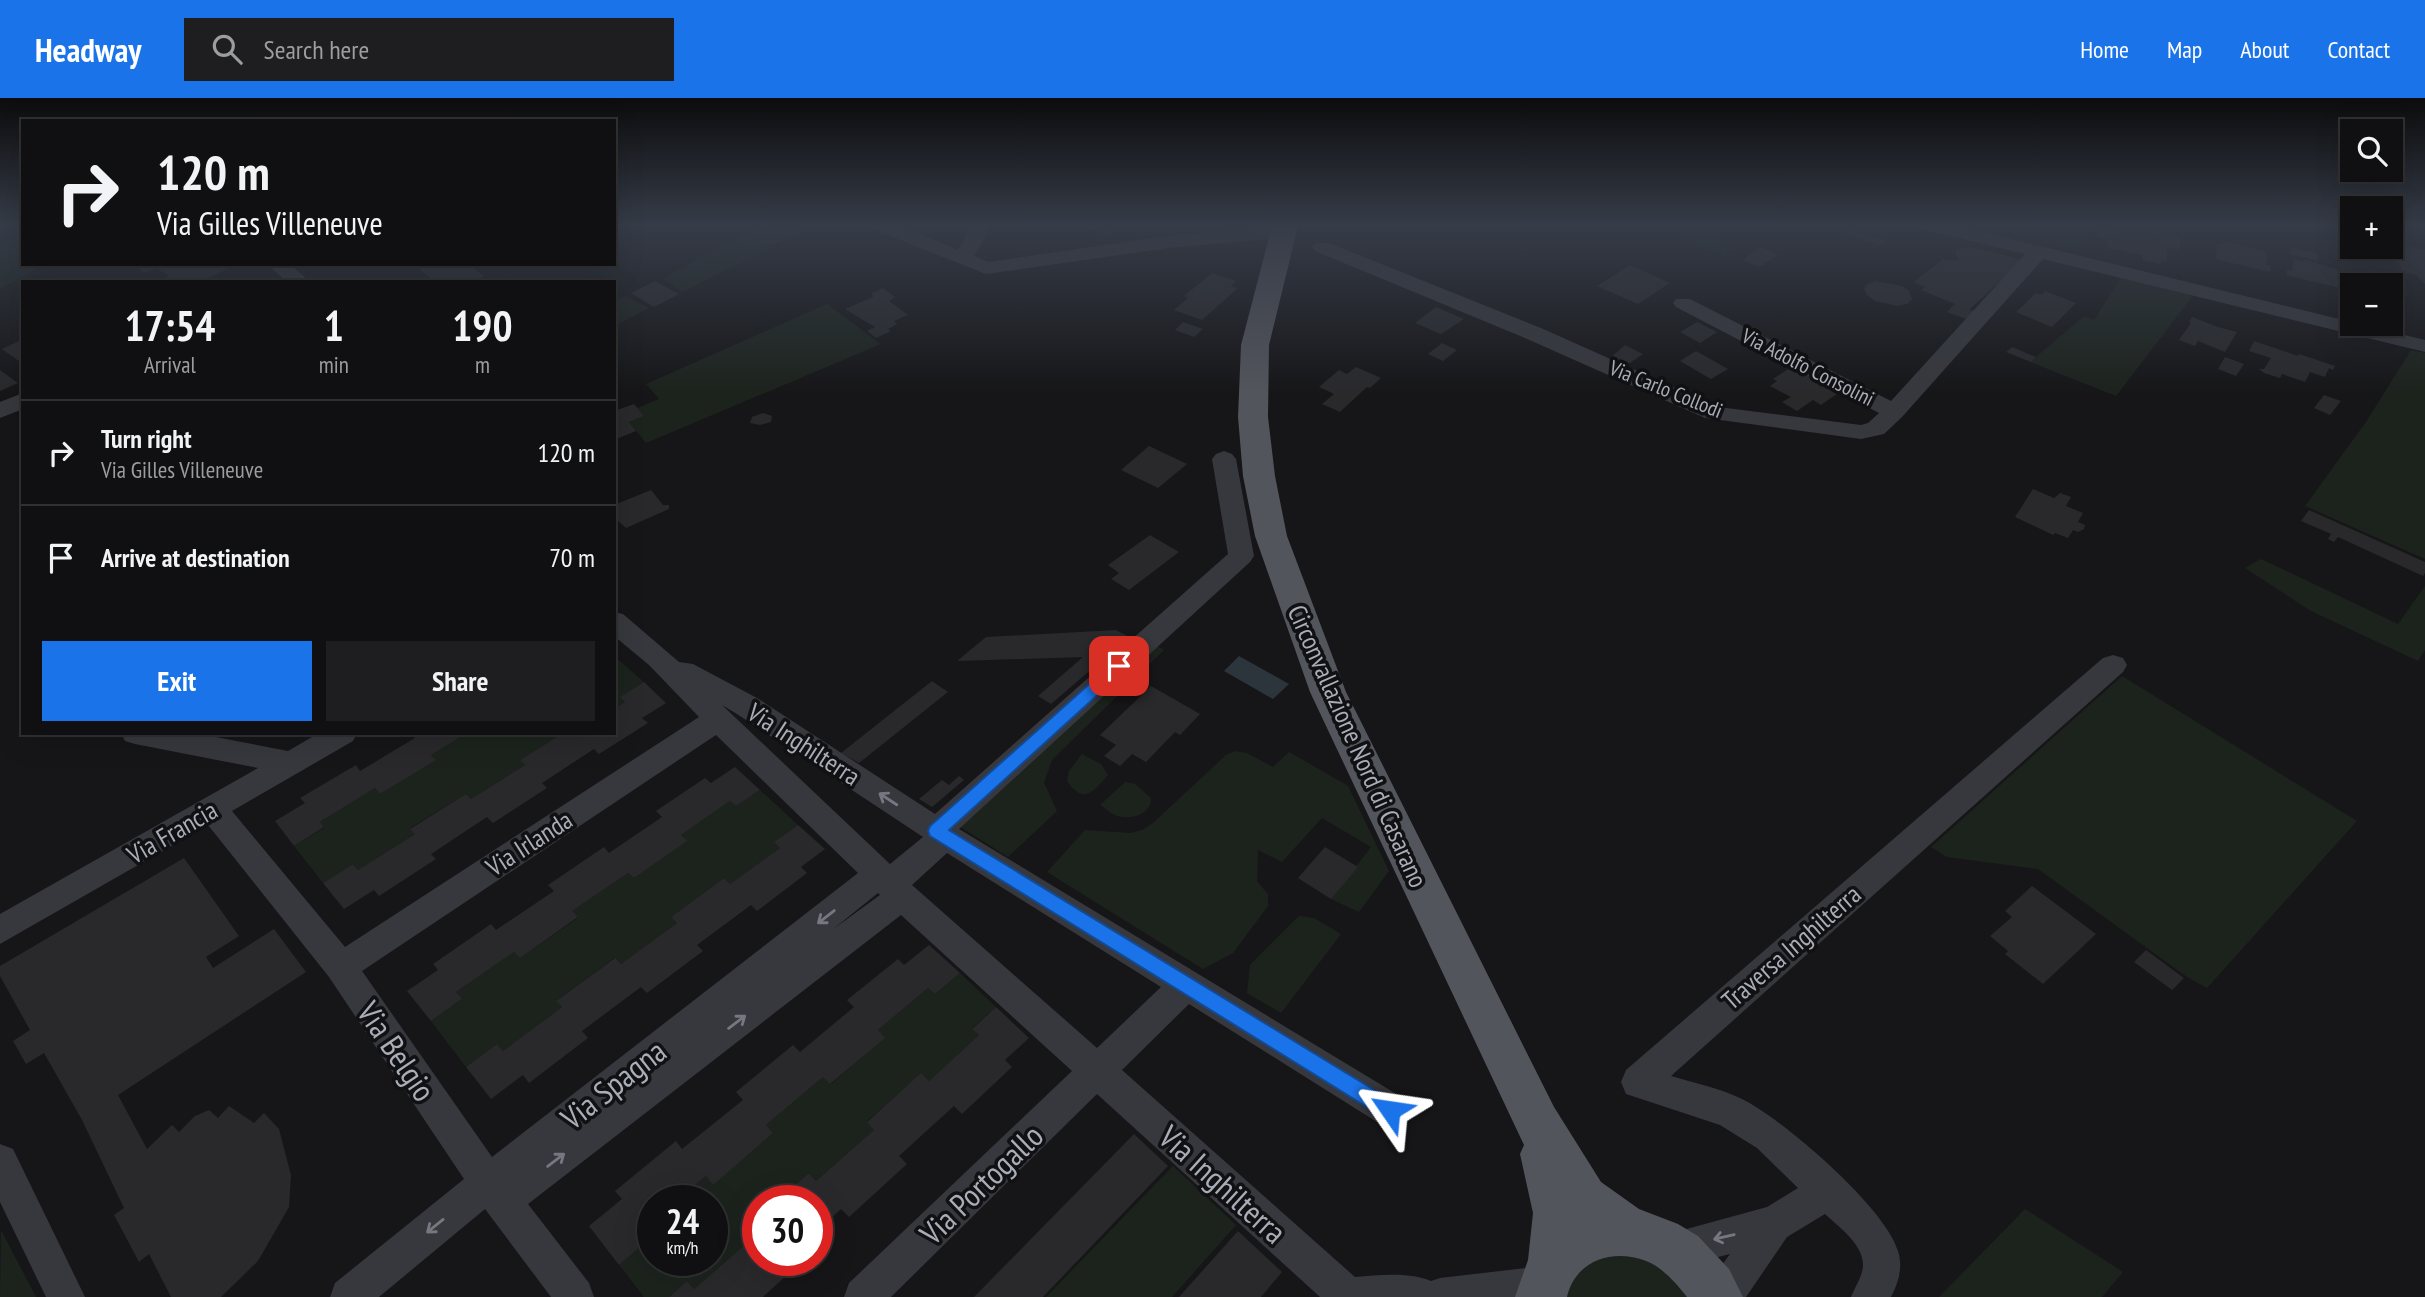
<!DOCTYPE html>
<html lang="en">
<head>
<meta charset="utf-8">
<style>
  body { margin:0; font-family:"PT Sans Narrow",sans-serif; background:#1e1e20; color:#f1f3f6; height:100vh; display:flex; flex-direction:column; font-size:26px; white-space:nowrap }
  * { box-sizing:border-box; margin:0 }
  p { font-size:23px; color:#9c9d9f }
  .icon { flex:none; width:38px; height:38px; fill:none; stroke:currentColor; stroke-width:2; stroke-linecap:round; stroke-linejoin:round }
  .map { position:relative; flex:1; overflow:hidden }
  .drawer { position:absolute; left:21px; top:182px; width:595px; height:455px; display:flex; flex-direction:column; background:#101012; border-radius:0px; box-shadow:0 7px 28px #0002,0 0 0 2px #303032 }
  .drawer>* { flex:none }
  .banner { position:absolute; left:21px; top:21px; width:595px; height:147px; border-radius:0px; box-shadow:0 7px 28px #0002,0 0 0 2px #303032; background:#101012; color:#f1f3f6; overflow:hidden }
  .tools { position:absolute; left:2340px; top:21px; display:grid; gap:14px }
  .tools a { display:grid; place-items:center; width:63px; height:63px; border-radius:0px; background:#101012; box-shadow:0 7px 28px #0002,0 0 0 2px #303032; font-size:35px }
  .speed { position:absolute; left:637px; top:1087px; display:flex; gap:14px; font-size:35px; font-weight:700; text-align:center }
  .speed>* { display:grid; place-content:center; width:91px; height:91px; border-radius:50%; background:#101012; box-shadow:0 7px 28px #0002,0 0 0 2px #303032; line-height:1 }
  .speed small { font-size:18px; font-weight:400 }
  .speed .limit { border:10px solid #d22; background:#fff; color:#111 }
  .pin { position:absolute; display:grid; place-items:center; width:60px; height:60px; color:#fff; margin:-30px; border-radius:14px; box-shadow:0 4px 10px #0006 }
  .me { position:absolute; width:77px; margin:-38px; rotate:302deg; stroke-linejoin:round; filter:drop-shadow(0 0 5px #0008) }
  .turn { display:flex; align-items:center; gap:24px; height:147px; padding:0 21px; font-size:32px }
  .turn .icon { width:91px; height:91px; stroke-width:2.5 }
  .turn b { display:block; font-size:49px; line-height:60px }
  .eta { display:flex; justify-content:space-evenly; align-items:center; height:119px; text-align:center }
  .eta b { font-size:42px; font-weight:800; line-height:49px }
  .primary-button { display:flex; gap:14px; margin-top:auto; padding:14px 21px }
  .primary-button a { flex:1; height:80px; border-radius:0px; background:#1a73e8; color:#fff; font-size:28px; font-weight:800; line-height:80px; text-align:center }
  .primary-button a+a { background:#1e1e20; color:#f1f3f6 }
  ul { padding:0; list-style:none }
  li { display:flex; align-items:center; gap:21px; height:105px; padding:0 21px; border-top:2px solid #303032 }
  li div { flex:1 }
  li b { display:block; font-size:26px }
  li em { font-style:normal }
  header { display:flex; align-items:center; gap:42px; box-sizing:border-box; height:98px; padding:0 35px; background:#1a73e8; color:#fff }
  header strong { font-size:33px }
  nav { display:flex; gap:38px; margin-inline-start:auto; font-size:24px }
  .search { width:490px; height:63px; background:#1e1e20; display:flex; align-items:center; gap:18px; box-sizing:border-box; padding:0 24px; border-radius:0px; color:#9c9d9f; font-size:26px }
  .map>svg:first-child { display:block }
  .green { fill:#1c231d }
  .water { fill:#2c353c }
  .building { fill:#29292c }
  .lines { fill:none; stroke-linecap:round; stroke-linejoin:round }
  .minor { fill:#37383d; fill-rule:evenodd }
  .major { fill:#53555c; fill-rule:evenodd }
  .oneway { stroke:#757881 }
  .route { fill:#1a73e8; stroke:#114b97; stroke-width:2 }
  .labels { text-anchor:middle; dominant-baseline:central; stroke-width:7; stroke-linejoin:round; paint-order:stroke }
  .far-street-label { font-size:21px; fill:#a8adb8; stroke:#111113 }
  .street-label { font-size:26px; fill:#a8adb8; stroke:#111113 }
  .near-street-label { font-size:32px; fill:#a8adb8; stroke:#111113 }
</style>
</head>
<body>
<header>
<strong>Headway</strong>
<div class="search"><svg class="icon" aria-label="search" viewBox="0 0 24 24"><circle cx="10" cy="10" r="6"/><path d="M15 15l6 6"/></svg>Search here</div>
<nav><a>Home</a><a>Map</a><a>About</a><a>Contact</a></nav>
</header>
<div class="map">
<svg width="2425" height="1199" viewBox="0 0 2425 1199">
  <rect width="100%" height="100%" fill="#161618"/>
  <path class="green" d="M0 128H23V166H45L0 191Z
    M1663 128H1684L1704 138 1719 137 1722 147 1729 154 1724 159Z
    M1985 128H2084L2078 152Z
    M746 135 772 149 682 194 663 180Z
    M2122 178 2195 195 2116 298 2030 264 2084 218 2094 222Z
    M625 198 649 210 614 228V203Z
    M827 206 881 246 646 345 629 324 644 318 637 310 659 301 646 286Z
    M2411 252 2425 255V461L2305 408 2366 324Z
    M2261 461 2398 526 2425 488V552L2418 563 2311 513 2245 470Z
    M1157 548 1164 552 1052 662 1044 685 1057 713 1008 759 959 728Z
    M614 558 644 584 621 599 625 604 614 611Z
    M2122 578 2357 723 2207 890 2187 879 2038 771 1947 759 1931 749Z
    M467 635H563L520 662 525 667 471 701 466 696 410 730 415 736 358 772 353 766 323 785 294 748 324 730 320 724 375 690 380 696 435 662 431 657Z
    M1235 653 1247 655 1273 669 1289 654 1348 688 1389 773 1359 814 1331 801 1371 749 1322 720 1282 764 1258 752 1257 783 1268 796V808L1233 855 1203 871 1047 774 1085 732 1130 735 1142 732 1153 725 1226 657Z
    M1082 656 1101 666 1108 677C1093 694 1084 707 1067 683L1069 673Z
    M1125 684 1135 686 1151 700C1152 717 1128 723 1115 717 1110 715 1105 710 1100 707Z
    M760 692 798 727 774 744 780 750 730 786 724 780 671 819 677 825 621 866 614 860 557 902 562 909 503 953 497 946 466 969 431 923 461 902 456 894 514 854 520 860 578 820 572 813 628 775 634 780 686 743 681 737 730 703 736 708Z
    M1299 818 1314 820 1341 836 1281 915 1247 895 1250 867Z
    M960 875 996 909 972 930 979 937 929 983 921 976 867 1023 874 1032 816 1083 809 1075 778 1102H758V1120L749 1128 756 1137 694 1191 687 1183 669 1199H644L619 1167 652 1139 645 1130 653 1123V1162H712V1102H677L706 1078 713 1086 773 1035 766 1027 823 979 831 986 884 940 878 932 928 890 935 896Z
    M1173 1068 1236 1127 1172 1199H1046Z
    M2025 1111 2123 1174 2102 1199H1939Z
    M1 1132 36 1199H0Z
    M1621 1154 1665 1170 1691 1199H1564L1581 1168Z"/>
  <path class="water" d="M1239 558 1289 586 1273 601 1224 573Z"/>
  <path class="building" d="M775 128 807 130 773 147 767 144 762 147 754 143 750 145 739 139 759 129 766 133Z
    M1088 128H1117L1112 131 1117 133 1108 138Z
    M1838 128H1846L1886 143 1881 148 1847 136Z
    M2097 128 2139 138 2142 137 2141 134 2147 136 2148 130 2173 136 2181 141 2179 152 2167 149V164L2161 163 2160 166 2142 162 2143 157 2107 150 2108 143 2095 138Z
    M2223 143 2267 154 2266 167 2271 168 2270 174 2215 161 2218 146 2225 147Z
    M2390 144 2425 152V186L2416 177 2402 174 2399 164 2388 162 2387 149H2390Z
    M1761 149 1778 157 1759 169 1743 162Z
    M1971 149 2023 162 1969 212 1974 213 1966 221 1947 214 1955 206 1921 192 1925 189 1914 184 1943 161 1959 163 1955 154 1956 151Z
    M2291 149 2319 156 2318 163 2290 156Z
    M2294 161 2305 164 2304 161 2338 172V175L2345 177 2344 191 2286 177 2287 172 2292 173Z
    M148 166H238L199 184H191L185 180 175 184H156L169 178 156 170 145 175 138 170Z
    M431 166H467L484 178 470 184H436L419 171Z
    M1630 167 1670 185 1638 206 1597 188Z
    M1212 175 1236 183 1231 188 1238 190 1202 222 1174 212 1188 200 1184 198Z
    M655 183 679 196 654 209 631 195Z
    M1876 183 1902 188 1909 193 1912 201 1907 206 1898 208 1875 203 1867 197 1864 191 1867 186Z
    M883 190 895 199 889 203 908 217 894 223 897 226 888 231 891 233 876 240 867 233 875 229 845 211 873 199 872 195Z
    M2045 193 2076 205 2052 229 2016 214 2036 195 2042 197Z
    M1436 209 1464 221 1441 236 1415 225Z
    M2192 219 2218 229 2237 234 2225 254 2198 243 2195 248 2179 242 2191 225 2189 224Z
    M1183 224 1203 231 1194 239 1175 232Z
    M1697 224 1717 234 1700 245 1680 234Z
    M19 243 23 246V266L2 251Z
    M2254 243 2298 258 2299 256 2335 268 2333 272 2329 270 2325 279 2310 274 2305 284 2282 276 2280 280 2264 275 2259 271H2264L2271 260 2249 253Z
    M1442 245 1457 252 1443 263 1428 256Z
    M1625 247 1643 256 1630 265 1610 260Z
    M2012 249 2036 259 2031 264 2006 254Z
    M1696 253 1728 271 1711 281 1680 263Z
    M2225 259 2244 266 2236 278 2218 271Z
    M1796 266 1844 291 1821 307 1813 302 1797 313 1782 304 1791 299 1770 288 1777 283 1773 281Z
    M1356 269 1381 280 1370 290 1367 289 1340 314 1322 306 1334 296 1319 289 1339 272 1347 276Z
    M0 272 15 283 18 285 0 293Z
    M2324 297 2341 303 2330 317 2314 310Z
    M634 306 644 318 629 324 636 333 614 342V313Z
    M763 315 772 318 771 324 760 327 750 325 752 319Z
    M1149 348 1187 366 1158 390 1121 372Z
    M2033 391 2054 400 2060 395 2071 399 2066 408 2083 415 2078 424 2085 427 2084 431 2078 434 2073 432 2068 440 2055 435 2053 437 2015 419Z
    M651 392 663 407H669V411L626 430 616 421 614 407Z
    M2309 412 2425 464V475L2423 478 2338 439 2334 444 2328 441 2331 436 2301 423Z
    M1150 437 1179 454 1129 492 1111 481 1119 475 1108 467Z
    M1116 532 1129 539 1051 606 1038 598 1083 559 957 563 986 539Z
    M932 583 948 594 859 665 841 655Z
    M644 584 666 605 642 620 648 625 599 656 594 651 542 685 547 690 493 725 487 719 431 756 436 761 379 798 374 792 344 811 323 785 353 766 358 772 415 736 410 731 466 696 471 701 525 667 520 662 563 635H614V611L625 604 620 599Z
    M1151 588 1200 616 1180 637 1175 634 1146 664 1132 656 1120 668 1104 658 1116 647 1100 637Z
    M412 635H467L431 657 436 662 380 696 375 690 320 724 324 729 294 748 275 723 305 705 300 700 356 667 360 673 415 640Z
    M735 669 760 692 736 708 730 703 681 737 687 743 634 780 628 775 572 813 578 819 520 860 514 854 456 894 462 901 431 923 407 893 438 872 433 866 491 826 496 832 554 793 548 787 604 749 609 755 662 719 656 713 705 680 711 685Z
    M959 678 964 682 932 709 919 701 942 682 949 687Z
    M798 727 825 751 801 769 807 775 757 813 751 807 697 847 703 853 647 895 641 889 582 933 588 940 529 985 523 977 491 1001 466 969 497 946 503 953 562 909 556 903 615 860 621 866 677 825 671 819 724 780 730 786 780 750 774 744Z
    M1325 749 1358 769 1331 801 1298 780Z
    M184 760 239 838 206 859 213 870 274 831 306 874 118 997 147 1051 172 1027 179 1034 195 1018 209 1012 218 1020 229 1008 254 1025 264 1015 279 1031 291 1077 289 1109 258 1163 221 1199H171L149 1156 139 1164 114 1117 124 1110 82 1022 44 955 26 966 13 943 30 932 0 878V868Z
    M2032 788 2096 836 2043 886 2005 856 2008 853 1990 838 2012 819 2005 813Z
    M929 847 960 875 935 896 928 890 878 932 885 940 830 986 823 979 766 1027 773 1035 713 1087 706 1078 677 1102H653V1123L645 1130 652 1139 619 1167 589 1128 622 1101 615 1093 676 1043 682 1051 743 1002 736 994 793 947 800 954 854 909 847 902 898 861 904 867Z
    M2146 852 2184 880 2172 892 2134 864Z
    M996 909 1029 940 1005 962 1012 969 962 1016 954 1008 899 1058 907 1066 849 1119 841 1111 817 1133V1102H778L809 1075 816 1083 874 1032 867 1024 921 975 929 983 979 937 972 931Z
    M1134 1036 1168 1068 1043 1199H974Z
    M758 1120V1162H786L781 1166 788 1176 763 1199H669L687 1183 694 1191 756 1137 749 1128Z
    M1238 1133 1282 1174 1261 1199H1179Z"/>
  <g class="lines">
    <path class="minor" d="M872 128H900L958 152 967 136 968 128H988L987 136 974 158 988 164 1168 138 1269 129 1279 135 1269 141 1168 150 986 176 875 132Z
      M1923 128H1958L2425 242V254L2043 161 1902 319 1884 336 1861 341 1705 320 1525 240 1315 153 1312 149 1315 145H1329L1541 230 1718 309 1861 327 1868 325 1879 315 1676 209 1673 205 1676 201H1690L1891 303 2025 156 1926 132Z
      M267 166H290L310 184H287Z
      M23 295V311L0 320V304Z
      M1224 353 1232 356 1236 361 1254 458 1250 464 959 731 1403 1000 1408 1012 1403 1024 1390 1029 1377 1024 1189 906 1122 972 1355 1179C1380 1177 1408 1174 1431 1183L1440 1180 1543 1168 1557 1173 1562 1187 1557 1199H1320L1097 996 891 1199H844L849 1185 1072 973 901 817 528 1106 589 1185 594 1199H551L485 1111 379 1199H330L335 1185 464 1081 329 879 208 727 0 846V816L258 670 135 646 125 643 121 635H195L288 653 319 635H357L353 643 232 713 345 849 699 619 649 567 614 538V514L623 516 679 564 693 566 757 600 935 716 1228 456 1212 361 1216 356ZM722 607 737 616 923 739 890 766ZM716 637 858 775 492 1059 362 873ZM947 755 1161 889 1097 950 912 787ZM878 795 880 797 832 832Z
      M2113 557 2123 560 2127 567 2123 574 1671 978C1694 985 1720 990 1742 1001 1783 1021 1886 1110 1898 1153 1903 1169 1899 1184 1891 1199H1851C1855 1189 1862 1179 1863 1168 1864 1147 1839 1129 1825 1116L1787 1139 1746 1199H1704L1709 1185 1730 1156 1674 1170 1661 1164 1655 1151 1661 1138 1767 1109 1798 1090 1757 1050 1720 1027 1626 996 1621 984 1626 972 2103 560Z
      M0 1046 13 1051 85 1199H46L0 1104Z"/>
    <path class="major" d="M1272 128H1298L1269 247 1268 319 1275 378 1287 438 1346 594 1554 1009 1601 1084 1639 1111 1678 1126 1698 1138 1729 1171 1743 1199H1687C1676 1185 1662 1169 1646 1163 1612 1150 1575 1163 1567 1199H1515L1528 1162 1533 1115 1520 1056 1524 1047 1310 594 1255 438 1243 378 1238 319 1241 247Z"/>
  </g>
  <defs><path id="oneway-shaft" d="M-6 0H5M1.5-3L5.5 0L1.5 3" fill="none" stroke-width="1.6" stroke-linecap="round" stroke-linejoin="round" transform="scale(1.75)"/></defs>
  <g class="oneway">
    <use href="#oneway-shaft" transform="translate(888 701) rotate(-147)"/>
    <use href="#oneway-shaft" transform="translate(826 819) rotate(142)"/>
    <use href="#oneway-shaft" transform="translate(737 924) rotate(-37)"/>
    <use href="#oneway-shaft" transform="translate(556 1062) rotate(-37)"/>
    <use href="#oneway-shaft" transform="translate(435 1128) rotate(141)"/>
    <use href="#oneway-shaft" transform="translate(1724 1139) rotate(167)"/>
  </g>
  <linearGradient id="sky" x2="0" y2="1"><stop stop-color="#0c0c0d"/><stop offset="0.43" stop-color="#363c48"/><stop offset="1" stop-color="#363c48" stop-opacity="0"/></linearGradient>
  <rect width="2425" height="296" fill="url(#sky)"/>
  <path class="route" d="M1119 562 1125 564 1127 568 1125 572 949 732 1397 1006 1400 1012 1397 1019 1390 1022 1383 1019 930 738 928 733 930 728 1114 564Z"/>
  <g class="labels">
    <g class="far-street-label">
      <text transform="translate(1808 269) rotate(27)">Via Adolfo Consolini</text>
      <text transform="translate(1666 291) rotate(22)">Via Carlo Collodi</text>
    </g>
    <g class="street-label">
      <text transform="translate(804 646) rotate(33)">Via Inghilterra</text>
      <text transform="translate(1358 648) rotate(66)">Circonvallazione Nord di Casarano</text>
      <text transform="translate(172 734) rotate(-30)">Via Francia</text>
      <text transform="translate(529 745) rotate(-33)">Via Irlanda</text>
      <text transform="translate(1791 849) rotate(-41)">Traversa Inghilterra</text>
    </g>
    <g class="near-street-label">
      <text transform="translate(397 953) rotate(56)">Via Belgio</text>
      <text transform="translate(613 986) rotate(-38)">Via Spagna</text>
      <text transform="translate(981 1086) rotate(-44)">Via Portogallo</text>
      <text transform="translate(1223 1086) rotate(42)">Via Inghilterra</text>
    </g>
  </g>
</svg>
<div class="tools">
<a><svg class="icon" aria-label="search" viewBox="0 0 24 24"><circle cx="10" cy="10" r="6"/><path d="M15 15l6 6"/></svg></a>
<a>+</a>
<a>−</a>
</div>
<div class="speed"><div>24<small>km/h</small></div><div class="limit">30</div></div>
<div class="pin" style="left:1119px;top:568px;background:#d93025"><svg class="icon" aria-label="arrive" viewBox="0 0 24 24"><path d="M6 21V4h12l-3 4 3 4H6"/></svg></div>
<svg class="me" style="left:1390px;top:1012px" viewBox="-20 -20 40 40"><path d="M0-17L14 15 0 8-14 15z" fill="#1a73e8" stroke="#fff" stroke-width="4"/></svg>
<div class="banner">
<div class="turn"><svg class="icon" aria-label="right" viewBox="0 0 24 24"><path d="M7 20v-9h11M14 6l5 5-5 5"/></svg><div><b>120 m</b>Via Gilles Villeneuve</div></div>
</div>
<section class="drawer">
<div class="eta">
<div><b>17:54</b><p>Arrival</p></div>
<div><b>1</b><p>min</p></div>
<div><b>190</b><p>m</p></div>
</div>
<ul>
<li><svg class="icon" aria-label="right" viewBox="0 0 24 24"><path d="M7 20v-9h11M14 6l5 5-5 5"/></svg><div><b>Turn right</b><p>Via Gilles Villeneuve</p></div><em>120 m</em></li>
<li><svg class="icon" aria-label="arrive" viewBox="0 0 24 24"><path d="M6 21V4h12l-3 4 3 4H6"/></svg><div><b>Arrive at destination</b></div><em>70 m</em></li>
</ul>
<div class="primary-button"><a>Exit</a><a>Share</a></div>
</section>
</div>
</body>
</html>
